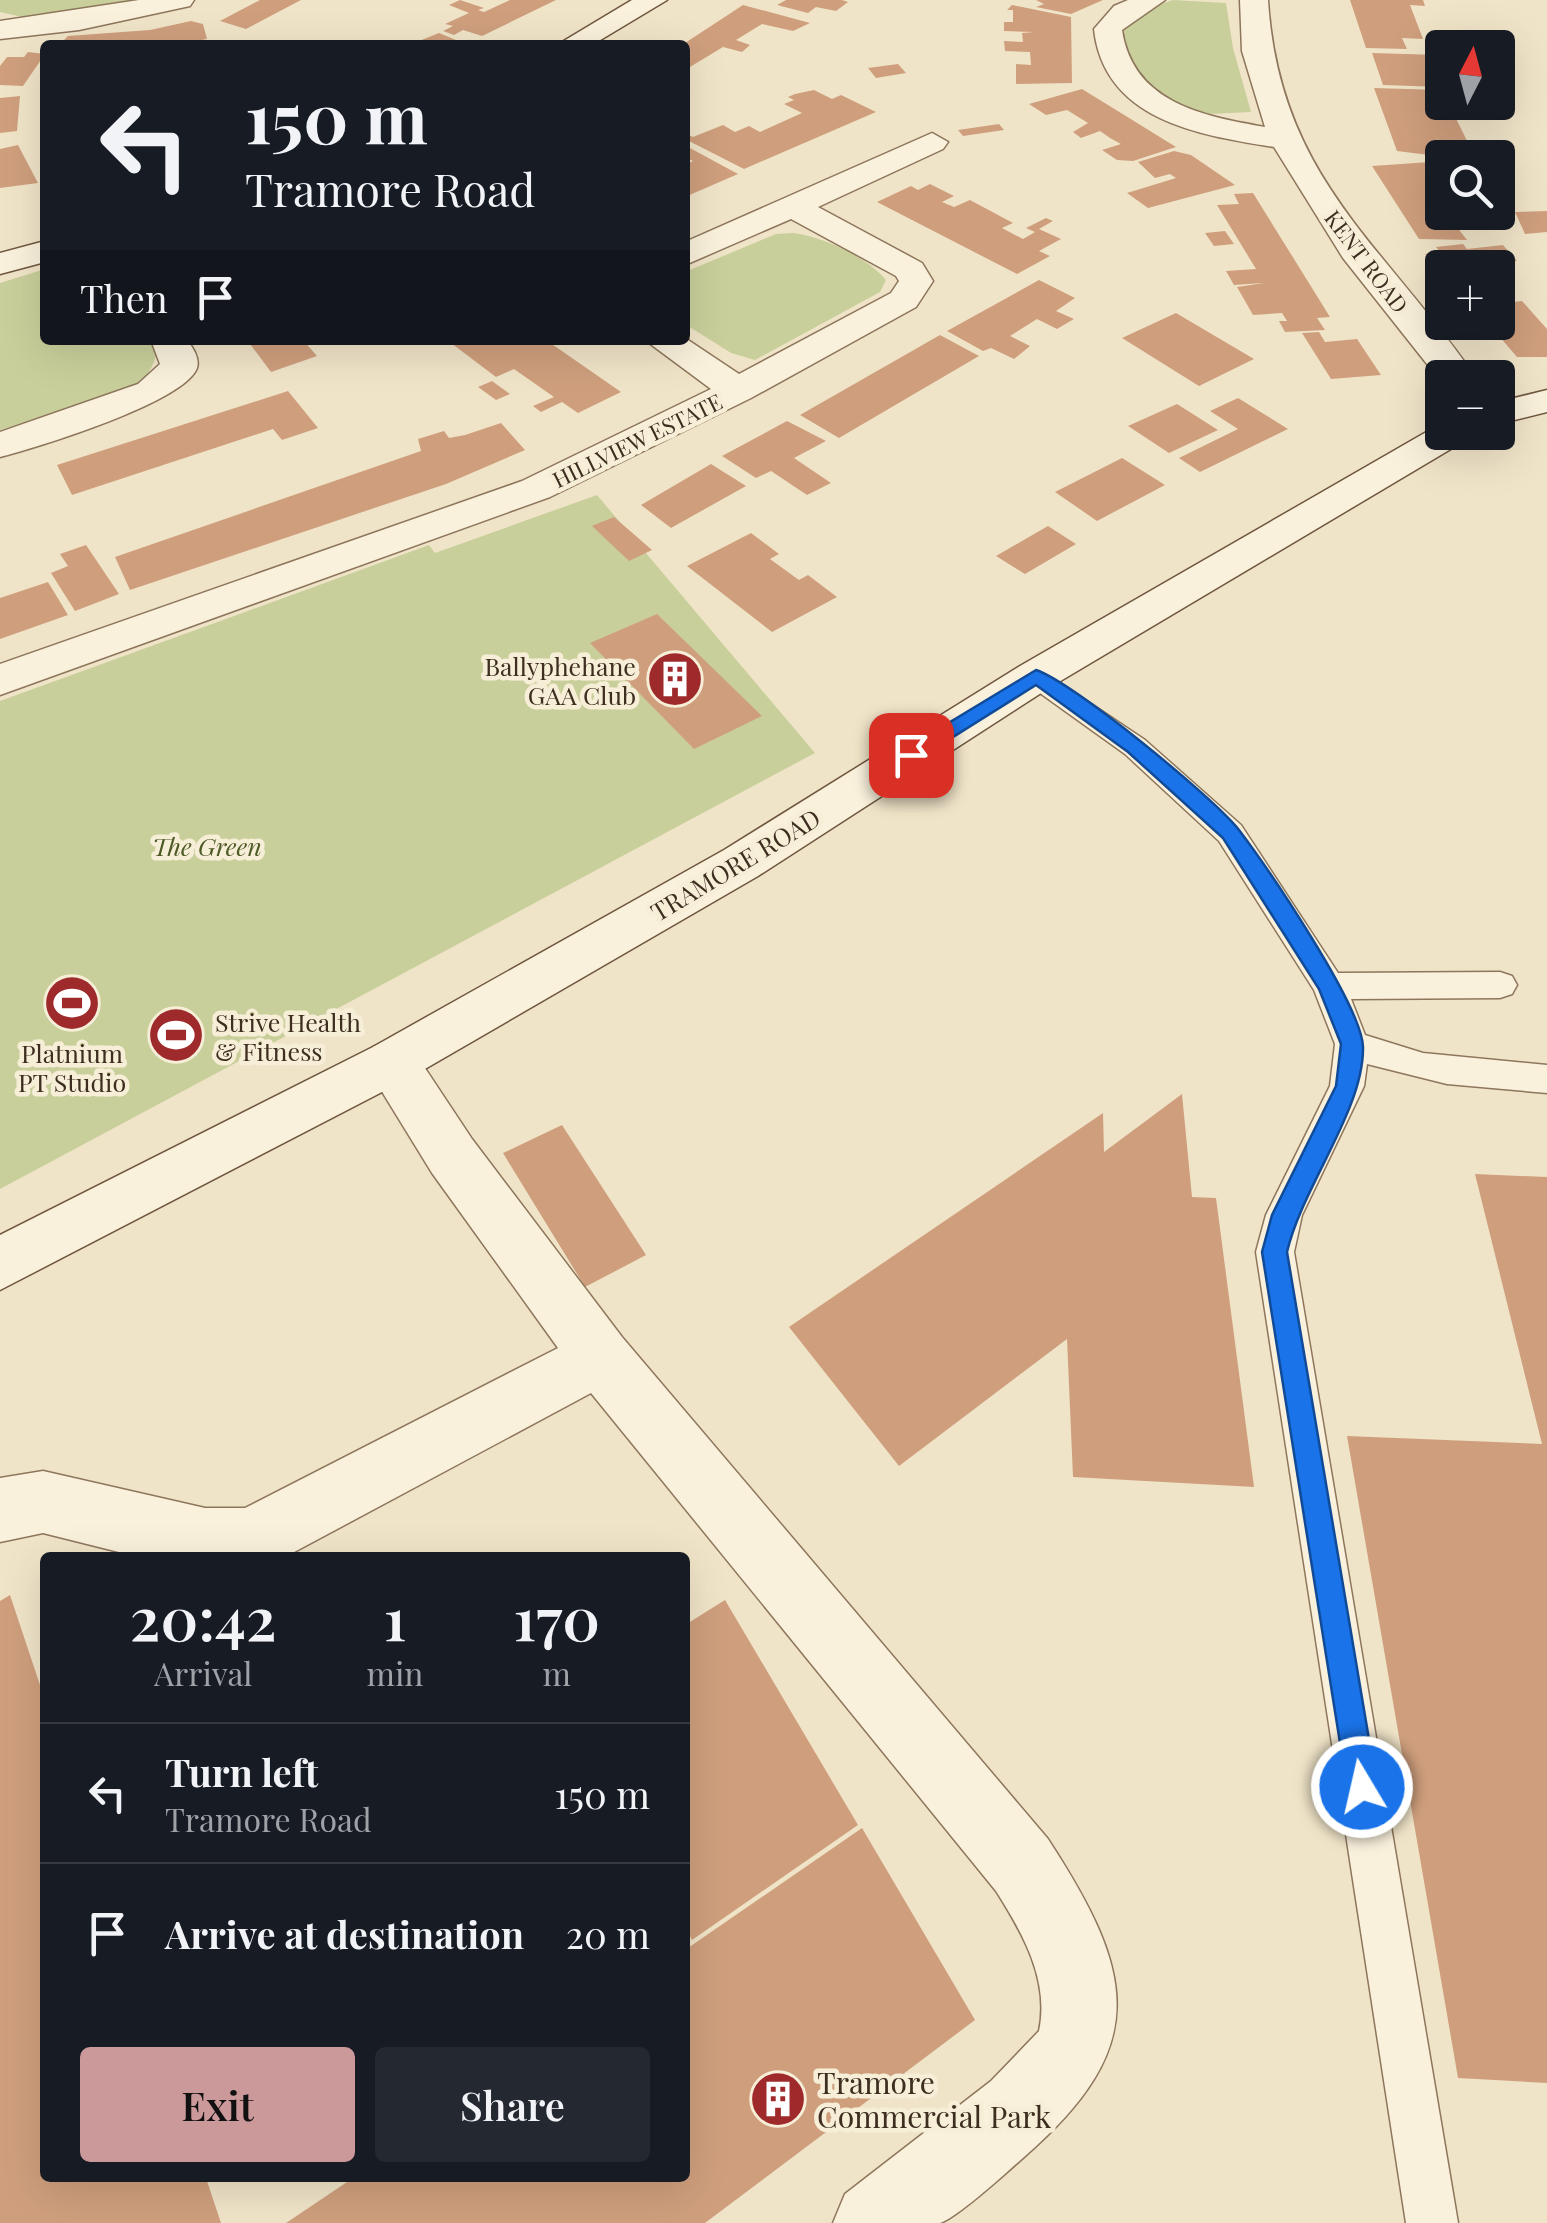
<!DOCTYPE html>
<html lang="en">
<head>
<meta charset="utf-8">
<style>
  body { margin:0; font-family:"Playfair Display",serif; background:#242831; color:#f1f3f6; height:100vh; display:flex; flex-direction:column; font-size:38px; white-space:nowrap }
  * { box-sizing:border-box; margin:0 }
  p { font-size:32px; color:#9ea1a6 }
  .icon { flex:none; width:55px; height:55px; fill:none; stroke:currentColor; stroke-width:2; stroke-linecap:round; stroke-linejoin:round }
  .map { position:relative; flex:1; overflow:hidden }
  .sheet { position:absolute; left:40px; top:1552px; width:650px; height:630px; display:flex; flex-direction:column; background:#171b24; border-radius:10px; box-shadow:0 10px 40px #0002 }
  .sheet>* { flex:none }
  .banner { position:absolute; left:40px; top:40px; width:650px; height:305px; border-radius:10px; box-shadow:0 10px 40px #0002; background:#171b24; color:#f1f3f6; overflow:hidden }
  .needle { width:65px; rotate:6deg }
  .fabs { position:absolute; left:1425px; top:30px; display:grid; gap:20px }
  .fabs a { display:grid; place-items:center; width:90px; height:90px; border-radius:10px; background:#171b24; box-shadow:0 10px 40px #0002; font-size:50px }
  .pin { position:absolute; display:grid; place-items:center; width:85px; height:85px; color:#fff; margin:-42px; border-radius:20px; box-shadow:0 5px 15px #0006 }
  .me { position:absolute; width:110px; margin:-55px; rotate:351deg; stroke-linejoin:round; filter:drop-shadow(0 0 8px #0008) }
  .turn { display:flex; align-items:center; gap:35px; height:210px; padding:0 40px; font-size:45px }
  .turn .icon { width:130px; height:130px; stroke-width:2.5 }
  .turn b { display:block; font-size:70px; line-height:85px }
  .then { display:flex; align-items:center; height:95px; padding:0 40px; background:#0003; gap:20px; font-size:38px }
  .eta { display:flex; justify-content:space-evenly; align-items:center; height:170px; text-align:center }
  .eta b { font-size:60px; font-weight:600; line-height:70px }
  .cta { display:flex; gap:20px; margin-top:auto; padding:20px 40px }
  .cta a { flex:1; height:115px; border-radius:10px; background:#cc999b; color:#111; font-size:40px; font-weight:600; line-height:115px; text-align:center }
  .cta a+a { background:#242831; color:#f1f3f6 }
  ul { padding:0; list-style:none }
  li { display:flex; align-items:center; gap:30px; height:140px; padding:0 40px; border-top:2px solid #363941 }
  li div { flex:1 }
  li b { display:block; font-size:38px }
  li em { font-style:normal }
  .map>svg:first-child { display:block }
  .green { fill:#c9cf9b }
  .building { fill:#cf9f7d }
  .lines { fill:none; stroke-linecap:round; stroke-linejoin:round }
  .lane-casing { stroke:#8d765c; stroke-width:3 }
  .street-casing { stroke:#8d765c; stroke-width:3 }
  .secondary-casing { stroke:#6f573f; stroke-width:3 }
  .lane { fill:#faf1dc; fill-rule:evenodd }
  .street { fill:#faf1dc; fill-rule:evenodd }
  .secondary { fill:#faf1dc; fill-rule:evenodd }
  .route { fill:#1a73e8; stroke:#114b97; stroke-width:2.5 }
  .labels { text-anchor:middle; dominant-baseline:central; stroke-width:9; stroke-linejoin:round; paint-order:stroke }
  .far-street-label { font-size:22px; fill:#3d2e20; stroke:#f7eed8 }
  .poi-label { font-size:25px; fill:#3d2e20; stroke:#f7eed8; text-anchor:end }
  .park-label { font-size:25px; font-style:italic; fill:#4d5a26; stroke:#f7eed8 }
  .street-label { font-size:25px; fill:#3d2e20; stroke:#f7eed8 }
  .near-poi-label { font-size:30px; fill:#3d2e20; stroke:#f7eed8; text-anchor:start }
</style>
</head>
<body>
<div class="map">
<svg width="1547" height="2223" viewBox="0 0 1547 2223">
  <rect width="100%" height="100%" fill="#f0e4c8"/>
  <path class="green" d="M0 0H153L31 19 0 12Z
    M1173 0 1226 3 1233 48 1251 112 1209 114 1171 103 1133 73 1122 31 1147 9Z
    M793 233C822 236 867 257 886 280L880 292 755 360 731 353 685 324V272L776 234Z
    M45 269V340H150L157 350C154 368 146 378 132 389L0 430V283Z
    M597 495 815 753 0 1189V701L429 545 435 553Z"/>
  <path class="building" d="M260 0H301L246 29 220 21Z
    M460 0 484 8 478 10 484 12 510 0H556L482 36 463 30 454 35 443 31 453 26 445 24 469 13 449 5Z
    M786 0H842L848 2 836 11 816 7 808 13 777 5Z
    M1036 0H1103L1071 14 1036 7 1044 4Z
    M1350 0H1423L1425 6 1410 5 1423 39 1402 38 1407 49 1366 48Z
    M743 5 810 23 793 31 762 24 736 40 750 45 742 52 723 47 685 70V43Z
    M1012 5 1071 17 1072 83 1016 84V64L1031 65 1030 52 1005 51 1004 41 1023 42 1022 33 1034 32 1004 31V22H1013V10H1007Z
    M191 21 203 24 207 39 172 45H59L68 36 150 30Z
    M439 33 456 40 444 45H409Z
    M28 52 45 54 23 86 0 85V66L7 57H24Z
    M1372 53 1439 55 1442 69H1432L1442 87 1383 85Z
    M898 64 906 73 876 78 868 68Z
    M1374 88 1442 90V102H1448L1472 151 1442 150 1445 157 1397 151Z
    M1082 89 1121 113 1176 147 1133 161 1117 160 1102 150 1121 144 1110 138 1100 131 1081 138 1073 132 1088 123 1067 110 1046 115 1029 104Z
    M814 90 832 99 841 95 876 112 744 169 685 139V133L693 137 723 125 735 132 749 126 760 132 802 113 784 104 794 100 788 97 795 94Z
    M20 96 17 131 0 133V98Z
    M999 124 1004 130 963 136 958 130Z
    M18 145 38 183 0 188V149Z
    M688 147 738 174 685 197V165L693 161 685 157Z
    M1174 151 1191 155 1235 185 1148 208 1127 193 1176 178 1170 174 1155 178 1138 162Z
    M1430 162 1442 179V195L1433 196 1467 240 1419 239 1372 166Z
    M930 184 954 196 942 202 954 207 970 200 1013 223 1002 228 1023 239 1035 232 1026 228 1046 218 1053 221 1039 229 1061 239 1039 251 1050 256 1017 274 877 202 911 186 918 190Z
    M1253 193 1330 317 1317 318 1325 330 1285 332 1279 321H1287L1282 313 1253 315 1237 287 1264 283 1234 285 1226 271 1256 269 1217 205 1239 204 1234 194Z
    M1547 211V232L1525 234 1515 212Z
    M1225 231 1234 244 1214 246 1205 233Z
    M1463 244 1467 249 1503 245 1517 261 1486 264 1489 268H1442V274L1425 254 1440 252 1436 247Z
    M1039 280 1075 298 1056 311 1074 319 1057 329 1037 319 1010 336 1030 346 1014 359 991 348 983 351 947 331Z
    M1522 301 1547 329V357H1517L1487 322H1498V304Z
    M1176 313 1254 359 1199 386 1122 338Z
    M1319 332 1325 342 1357 339 1381 375 1331 379 1302 333Z
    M940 335 979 356 839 438 800 415Z
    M247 340H303L317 356 271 372Z
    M447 340H546L621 392 578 413 562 402 541 412 533 406 554 397 514 369 496 377Z
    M492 381 510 394 496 400 478 387Z
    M288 391 318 428 282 440 273 429 72 495 57 465Z
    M1238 398 1288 429 1200 472 1179 458 1238 429 1210 411Z
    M1177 404 1218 430 1169 453 1128 426Z
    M787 421 826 441 794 458 831 483 807 495 771 471 756 478 722 456Z
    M501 423 525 450 446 484 130 590 115 557 421 451 418 439 444 431 449 438 465 435Z
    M1122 458 1165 485 1097 521 1055 492Z
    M711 464 746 486 671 528 641 505Z
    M614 517 652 550 629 561 592 526Z
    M1048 526 1076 544 1025 574 996 556Z
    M751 533 779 554 770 559 799 580 808 575 837 597 772 632 687 566Z
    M86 545 119 594 75 611 51 573 68 566 60 554Z
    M48 582 68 615 0 639V598Z
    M657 614 762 716 694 749 590 643Z
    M1182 1094 1192 1197 1216 1198 1254 1487 1073 1477 1067 1339 899 1466 789 1327 1103 1113 1104 1152Z
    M562 1125 646 1255 585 1287 503 1153Z
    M1475 1174 1547 1177V2083L1458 2078 1347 1436 1542 1444Z
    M10 1595 45 1700V2178H206L221 2223H0V1601Z
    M725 1600 858 1825 692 1940 685 1927V1625Z
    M862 1828 975 2020 705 2223H286L353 2178H685V1950Z"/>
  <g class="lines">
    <g class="lane-casing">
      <path id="lane" d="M1036 667 1145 740 1241 825 1338 973 1500 972 1512 976 1517 985 1512 994 1500 998 1351 999 1365 1035 1423 1053 1547 1065V1093L1447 1084 1367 1064 1364 1086 1302 1215 1294 1252 1458 2223H1406L1256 1252 1266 1215 1330 1086 1335 1044 1314 990 1219 841 1125 754 1026 683 1022 676 1026 669Z"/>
    </g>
    <g class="street-casing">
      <path id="street" d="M139 0H194L190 6 79 30 0 39V21Z
        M1128 0H1165L1122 30C1133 103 1203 116 1265 127L1242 51 1240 0H1268C1279 178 1384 244 1476 378H1442V383L1343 258 1274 147C1198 135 1104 120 1094 29L1114 6Z
        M932 133 948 142 943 149 818 207 922 263 933 281 916 307 751 398 550 497 0 695V664L522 481 711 389 645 340 685 338 739 374 891 293 899 281 896 276 791 219 685 265V242Z
        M151 340H187C193 348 200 358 197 368 185 402 36 448 0 457V432L138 384 160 364Z
        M392 1040 411 1047 472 1139 622 1337 1048 1839C1135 1973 1152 2046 1024 2157 1008 2171 957 2218 940 2223 920 2223 857 2223 833 2223L845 2194 991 2081 1039 2031C1050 1980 1022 1932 996 1891L591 1393 283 1558H143L43 1533 0 1542V1478L43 1471 205 1508H245L558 1348 432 1173 373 1077 365 1062 373 1047Z"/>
    </g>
    <g class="secondary-casing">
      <path id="secondary" d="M632 0H667L592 45H557Z
        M45 241V262L0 274V253Z
        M1547 390V412L1498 424V402Z
        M1442 423V432H1471L1466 440 1052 686 758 876 411 1077 0 1290V1235L373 1047 724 850 1020 666Z"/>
    </g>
    <use href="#lane" class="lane"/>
    <use href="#street" class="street"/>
    <use href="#secondary" class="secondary"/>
  </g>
  <path class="route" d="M1036 670C1073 682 1214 798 1239 830 1267 867 1362 1006 1363 1047 1364 1110 1302 1187 1287 1252L1377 1787 1372 1797 1362 1802 1352 1797 1347 1787 1262 1252 1272 1215 1336 1086 1341 1044 1319 989 1223 838 1128 752 1036 685 918 759H904V750Z"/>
  <defs>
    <g id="building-disc" transform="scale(2.875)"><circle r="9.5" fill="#9e2a2b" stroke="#f7eed8"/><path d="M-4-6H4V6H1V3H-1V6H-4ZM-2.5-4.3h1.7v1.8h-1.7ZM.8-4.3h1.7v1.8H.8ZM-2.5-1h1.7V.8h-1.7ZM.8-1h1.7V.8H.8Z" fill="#fff"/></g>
    <g id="stadium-disc" transform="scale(2.875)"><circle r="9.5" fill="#9e2a2b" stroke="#f7eed8"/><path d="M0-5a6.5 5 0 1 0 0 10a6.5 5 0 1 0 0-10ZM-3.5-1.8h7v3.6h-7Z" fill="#fff"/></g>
  </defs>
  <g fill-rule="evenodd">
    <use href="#building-disc" x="675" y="679"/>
    <use href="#stadium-disc" x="72" y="1003"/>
    <use href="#stadium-disc" x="176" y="1035"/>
    <use href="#building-disc" x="778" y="2099"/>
  </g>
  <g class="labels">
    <g class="far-street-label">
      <text transform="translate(1367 261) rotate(53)">KENT ROAD</text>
      <text transform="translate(637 440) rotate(-26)">HILLVIEW ESTATE</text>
    </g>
    <g class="poi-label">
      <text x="636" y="665">Ballyphehane<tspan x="636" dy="29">GAA Club</tspan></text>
      <text x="215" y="1021" text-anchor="start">Strive Health<tspan x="215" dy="29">&amp; Fitness</tspan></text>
      <text x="72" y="1052" text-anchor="middle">Platnium<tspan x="72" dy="29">PT Studio</tspan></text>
    </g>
    <g class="park-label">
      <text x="207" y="845">The Green</text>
    </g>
    <g class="street-label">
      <text transform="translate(735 864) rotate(-31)">TRAMORE ROAD</text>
    </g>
    <g class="near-poi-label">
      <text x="817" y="2082">Tramore<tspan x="817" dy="34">Commercial Park</tspan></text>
    </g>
  </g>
</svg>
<div class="fabs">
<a><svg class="needle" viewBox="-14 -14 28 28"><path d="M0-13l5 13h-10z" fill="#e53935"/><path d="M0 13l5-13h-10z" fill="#9ea1a6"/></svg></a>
<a><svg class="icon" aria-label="search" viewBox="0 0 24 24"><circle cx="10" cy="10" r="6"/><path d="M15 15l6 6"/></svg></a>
<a>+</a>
<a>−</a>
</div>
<div class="pin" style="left:911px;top:755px;background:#d93025"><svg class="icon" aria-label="arrive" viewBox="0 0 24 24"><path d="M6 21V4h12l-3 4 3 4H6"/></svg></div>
<svg class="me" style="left:1362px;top:1787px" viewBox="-20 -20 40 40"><circle r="17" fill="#1a73e8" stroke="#fff" stroke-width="3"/><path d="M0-11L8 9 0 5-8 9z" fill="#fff"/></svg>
<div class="banner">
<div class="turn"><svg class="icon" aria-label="left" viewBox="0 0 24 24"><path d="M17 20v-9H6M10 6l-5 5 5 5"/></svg><div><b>150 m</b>Tramore Road</div></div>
<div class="then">Then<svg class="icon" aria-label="arrive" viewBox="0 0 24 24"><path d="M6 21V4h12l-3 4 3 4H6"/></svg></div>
</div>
<section class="sheet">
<div class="eta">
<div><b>20:42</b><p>Arrival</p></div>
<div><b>1</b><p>min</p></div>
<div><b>170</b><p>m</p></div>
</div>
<ul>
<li><svg class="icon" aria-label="left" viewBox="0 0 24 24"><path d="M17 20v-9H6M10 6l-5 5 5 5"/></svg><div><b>Turn left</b><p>Tramore Road</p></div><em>150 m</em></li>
<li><svg class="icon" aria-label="arrive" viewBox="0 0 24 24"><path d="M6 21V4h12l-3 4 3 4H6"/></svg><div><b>Arrive at destination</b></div><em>20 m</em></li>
</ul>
<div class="cta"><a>Exit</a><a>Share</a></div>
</section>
</div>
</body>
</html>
